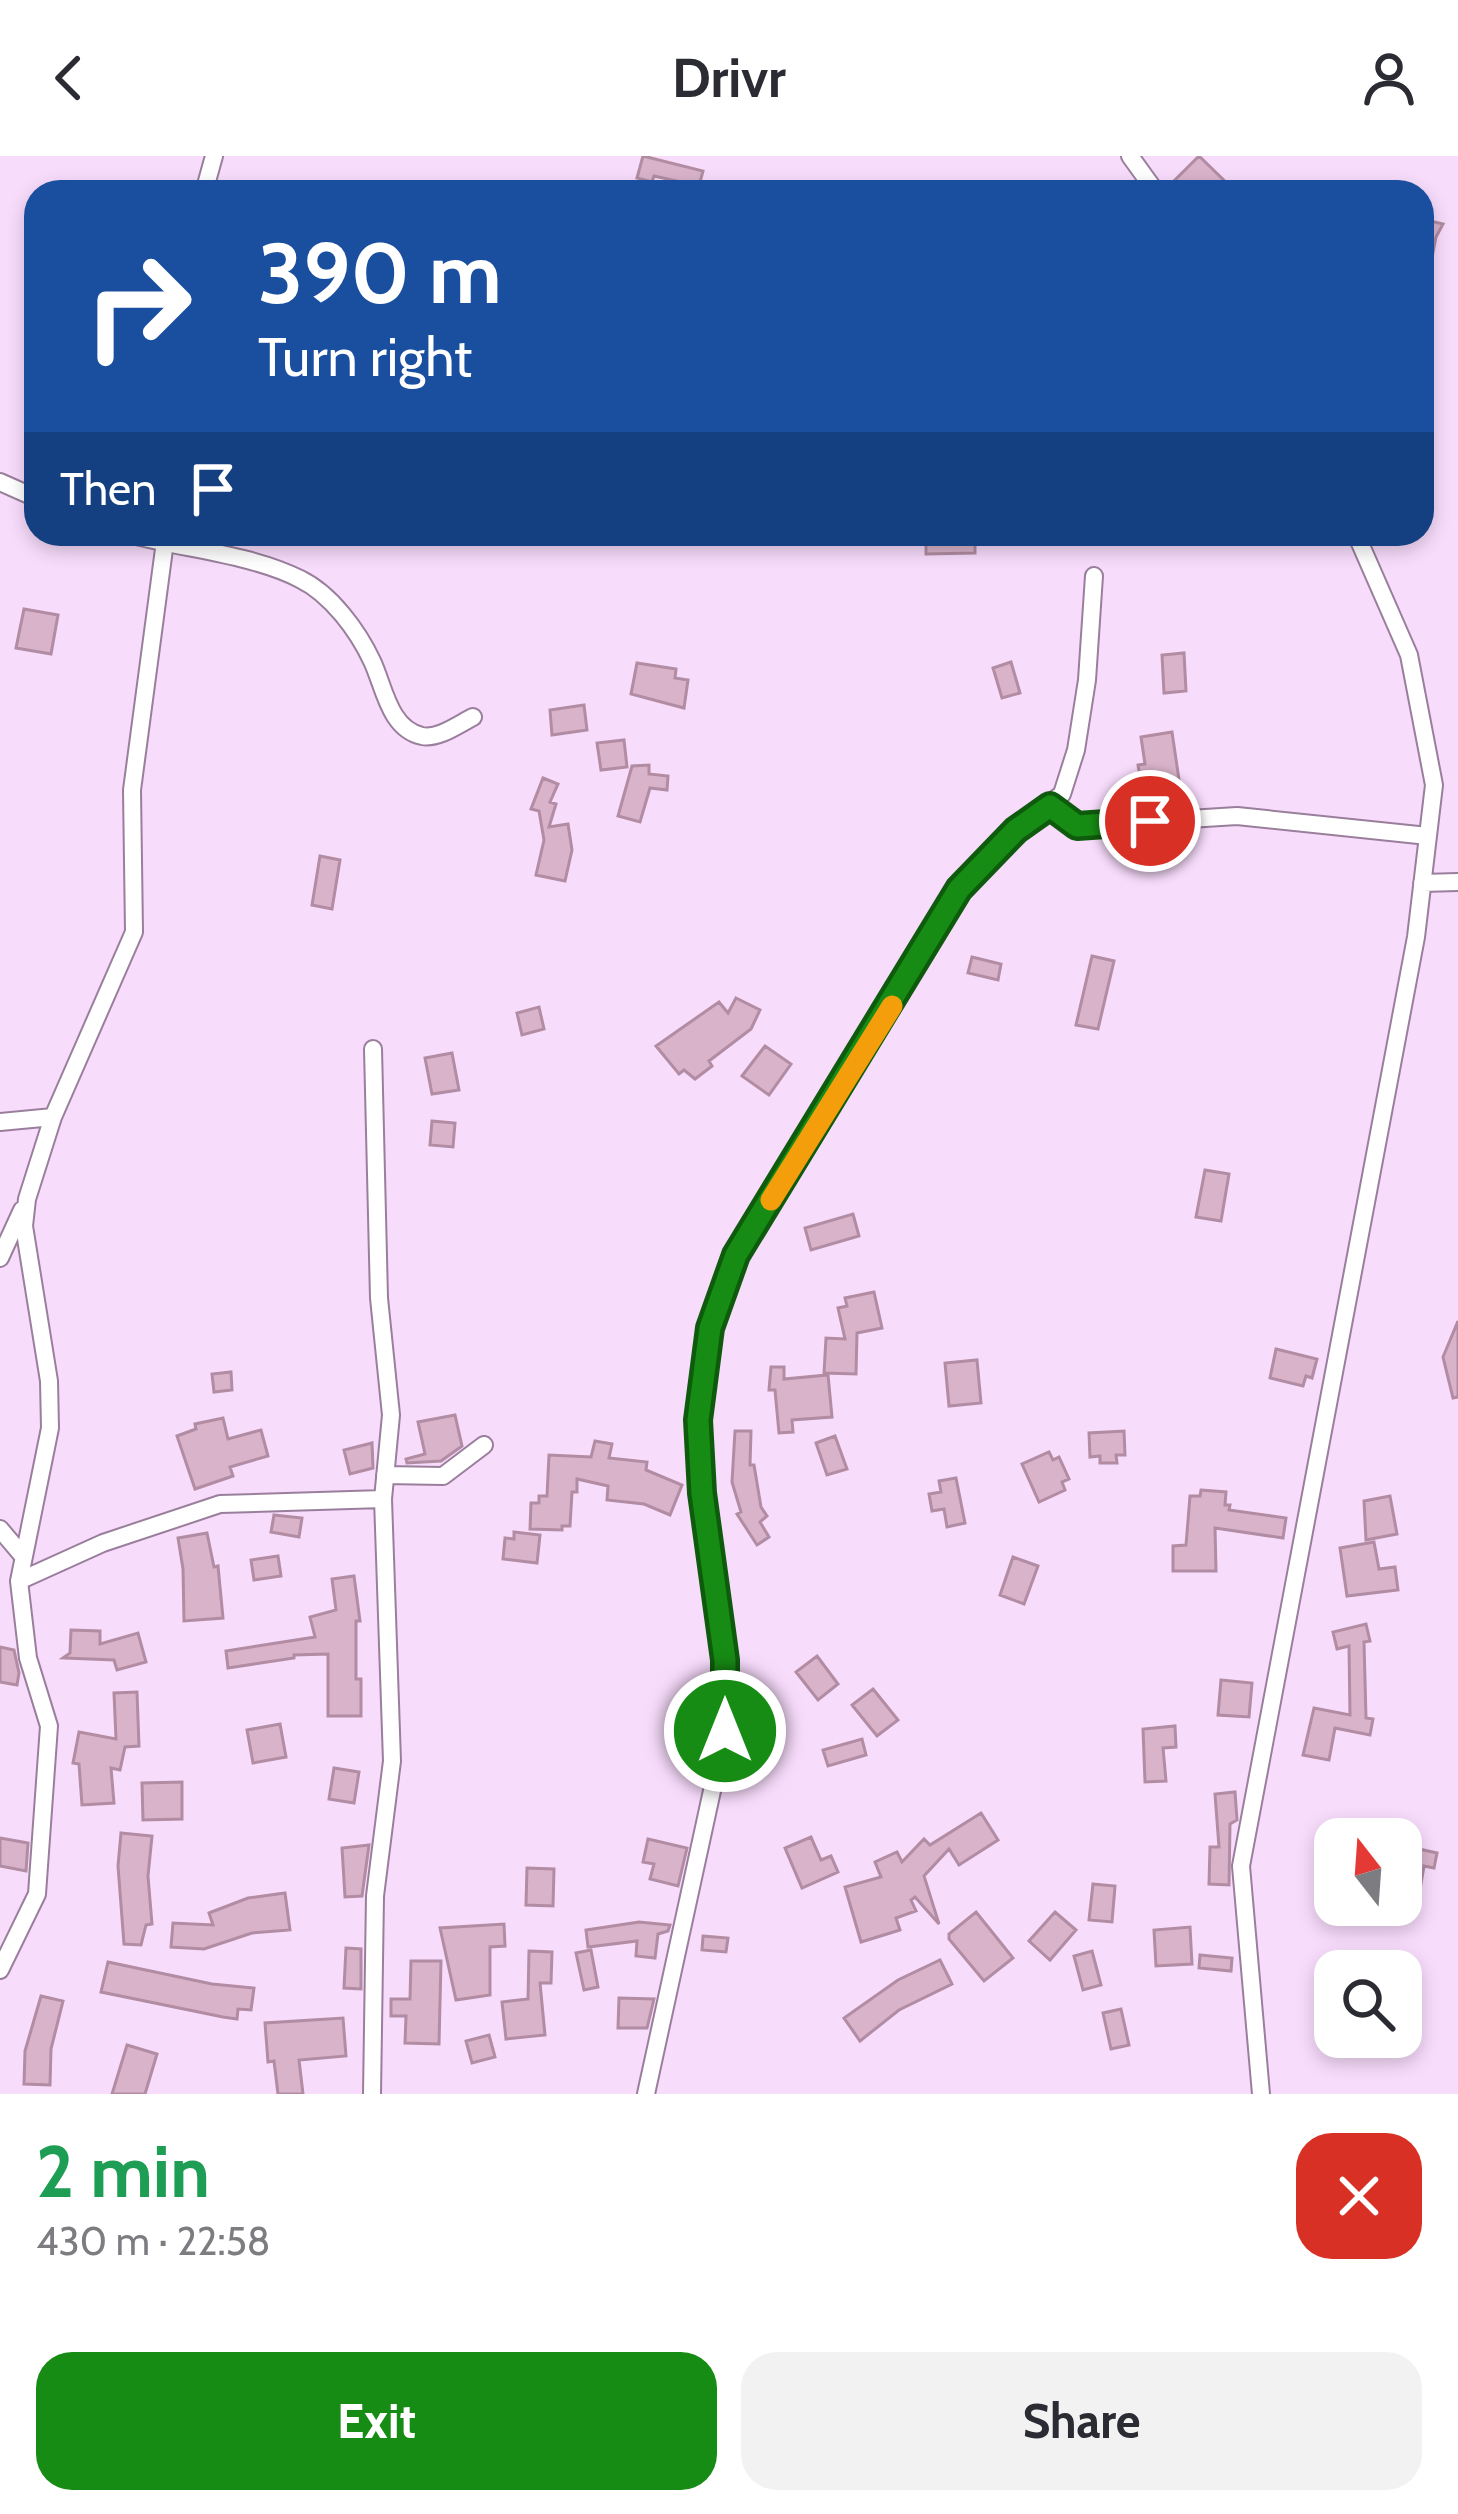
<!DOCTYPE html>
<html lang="en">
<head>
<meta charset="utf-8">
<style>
  body { margin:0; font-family:Cabin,sans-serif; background:#f2f2f3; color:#2b2b33; height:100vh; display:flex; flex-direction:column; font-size:45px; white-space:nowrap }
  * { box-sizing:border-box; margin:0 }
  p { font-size:39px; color:#7c7c81 }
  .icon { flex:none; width:66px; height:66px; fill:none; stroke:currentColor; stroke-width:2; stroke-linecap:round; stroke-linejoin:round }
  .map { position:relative; height:1938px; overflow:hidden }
  .drawer { display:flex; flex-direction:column; background:#fff; flex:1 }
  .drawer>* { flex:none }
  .banner { position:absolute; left:24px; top:24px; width:1410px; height:366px; border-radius:36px; box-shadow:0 6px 18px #0003; background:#1a4fa0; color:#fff; overflow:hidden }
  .needle { width:78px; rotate:343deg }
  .fabs { position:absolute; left:1314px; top:1662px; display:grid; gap:24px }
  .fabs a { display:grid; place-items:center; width:108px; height:108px; border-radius:24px; background:#fff; box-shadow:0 6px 18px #0003; font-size:60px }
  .pin { position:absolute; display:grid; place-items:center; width:102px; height:102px; color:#fff; margin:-51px; border:6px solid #fff; border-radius:50%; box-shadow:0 3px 12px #0007 }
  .me { position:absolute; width:132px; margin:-66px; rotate:0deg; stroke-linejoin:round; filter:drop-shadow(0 0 9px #0008) }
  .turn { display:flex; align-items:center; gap:42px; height:252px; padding:0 36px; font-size:54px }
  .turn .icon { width:156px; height:156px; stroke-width:2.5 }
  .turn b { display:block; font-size:84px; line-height:102px }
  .then { display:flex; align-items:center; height:114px; padding:0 36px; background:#0003; gap:24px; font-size:45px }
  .round { display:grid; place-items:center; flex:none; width:126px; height:126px; border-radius:36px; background:#f2f2f3 }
  .summary { display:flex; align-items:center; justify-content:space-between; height:204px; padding:0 36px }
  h1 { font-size:72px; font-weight:700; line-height:90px; color:#1e9e55 }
  .primary-button { display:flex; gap:24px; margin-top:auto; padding:24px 36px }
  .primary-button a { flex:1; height:138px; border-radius:36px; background:#178c14; color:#fff; font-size:48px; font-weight:700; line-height:138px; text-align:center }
  .primary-button a+a { background:#f2f2f3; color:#2b2b33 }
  header { display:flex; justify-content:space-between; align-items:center; height:156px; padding:0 36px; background:#fff; font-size:54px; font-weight:700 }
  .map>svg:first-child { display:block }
  .building { fill:#d9b3ca; stroke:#b18ca2; stroke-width:3 }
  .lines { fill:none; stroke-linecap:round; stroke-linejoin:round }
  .minor-casing { stroke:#997f9c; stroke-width:20 }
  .minor { stroke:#fff; stroke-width:16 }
  .route-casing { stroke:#0f5b0d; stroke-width:30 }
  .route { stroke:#178c14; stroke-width:21 }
  .slow { stroke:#f59e0b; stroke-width:21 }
</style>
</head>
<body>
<header><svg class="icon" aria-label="back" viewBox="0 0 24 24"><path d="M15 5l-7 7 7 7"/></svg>Drivr<svg class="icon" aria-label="person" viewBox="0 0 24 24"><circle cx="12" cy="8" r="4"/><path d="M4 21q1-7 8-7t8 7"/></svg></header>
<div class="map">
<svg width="1458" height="1938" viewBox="0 0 1458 1938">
  <rect width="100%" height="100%" fill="#f8dcfc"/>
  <path class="building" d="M643 0 703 15 699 30 654 20 652 26 637 22Z
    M1199 0 1236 36H1184L1173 26Z
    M1422 63 1443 68 1436 81 1429 117H1422Z
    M926 378H975V397L926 398Z
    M24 453 58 459 51 498 16 492Z
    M1184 497 1186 535 1164 537 1162 499Z
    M1011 506 1020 537 1002 542 993 512Z
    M637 507 676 513 675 522 688 524 684 552 631 538Z
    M584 549 587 574 552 579 550 554Z
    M1172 576 1183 651 1152 653 1149 632 1142 634 1138 609 1145 608 1141 581Z
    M624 584 627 611 601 614 597 587Z
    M649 609V618L668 620 667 634 650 632 640 666 618 660 632 610Z
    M543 622 558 628 550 646 556 648 549 671 568 668 572 694 565 725 536 719 544 684 539 655 531 653Z
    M320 700 340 704 332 753 312 749Z
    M1092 800 1114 805 1098 873 1076 869Z
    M972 801 1001 808 998 824 968 817Z
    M736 842 760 854 751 873 709 905 712 910 695 923 684 914 679 918 656 890 719 846 728 857Z
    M539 851 544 873 522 879 517 857Z
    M765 890 791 908 769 939 742 920Z
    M452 897 459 934 432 938 425 902Z
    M432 965 455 967 453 991 430 989Z
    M1205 1014 1229 1018 1221 1065 1196 1061Z
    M853 1058 859 1080 811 1094 805 1072Z
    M874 1136 882 1172 857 1177 856 1218 824 1217 826 1182 845 1183 838 1152 847 1150 845 1142Z
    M1458 1165V1241L1453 1242 1443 1201Z
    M1276 1193 1317 1203 1312 1222 1306 1220 1303 1230 1270 1222Z
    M977 1204 981 1247 949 1250 945 1207Z
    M771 1211H784V1223L828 1219 832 1261 792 1264 793 1276 779 1277 775 1234H769Z
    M231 1216 232 1234 214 1236 212 1218Z
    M455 1259 462 1290 441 1305 407 1307 406 1303 425 1298 418 1266Z
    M223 1262 228 1283 261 1274 268 1300 230 1311 233 1320 195 1333 177 1280 196 1273 195 1268Z
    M735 1275H751L750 1309H754L761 1351 767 1360 760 1366 769 1381 757 1389 737 1358 741 1356 732 1326Z
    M1124 1275 1125 1299H1116L1117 1307H1100V1300L1090 1301 1089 1277Z
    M835 1280 847 1313 827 1319 816 1287Z
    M595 1285 612 1288 609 1302 647 1306 646 1314 682 1329 670 1359 644 1348 607 1344 608 1330 577 1323V1336H572L570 1370H562V1374L530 1373 531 1347H539V1340H547L549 1299 591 1301Z
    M372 1287 373 1312 350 1318 344 1294Z
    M1049 1296 1053 1304 1059 1301 1069 1323 1062 1326 1065 1334 1039 1346 1022 1308Z
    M956 1322 965 1367 947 1371 944 1353 932 1355 929 1338 941 1336 939 1325Z
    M1201 1334 1226 1336 1225 1349H1230L1229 1354 1286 1362 1283 1382 1215 1372 1216 1415H1173V1390L1186 1389 1190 1340H1200Z
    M1390 1340 1397 1378 1366 1384 1364 1345Z
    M274 1359 302 1362 299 1381 271 1376Z
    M514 1376 540 1379 537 1407 503 1403 505 1382 514 1383Z
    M207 1377 214 1411 218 1410 223 1462 184 1465 183 1413 178 1382Z
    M1374 1386 1379 1413 1395 1411 1398 1434 1347 1440 1340 1392Z
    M278 1400 281 1420 254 1424 251 1404Z
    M1013 1401 1038 1410 1024 1448 1000 1439Z
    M354 1420 360 1465H356V1523H361V1560H328V1498L294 1499V1502L228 1512 226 1495 315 1481 310 1461 336 1454 332 1423Z
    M1366 1468 1370 1485 1364 1486 1366 1562 1373 1563 1370 1579 1335 1572 1329 1604 1303 1599 1314 1552 1350 1559 1349 1490 1337 1493 1333 1476Z
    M71 1474 100 1475V1488L138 1477 146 1506 117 1514 114 1504 63 1502 70 1497Z
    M0 1491 14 1494 19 1517 17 1529 0 1526Z
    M817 1500 838 1528 818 1544 796 1516Z
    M1221 1524 1252 1527 1249 1561 1218 1559Z
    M873 1533 898 1564 877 1580 852 1549Z
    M137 1536 139 1590 125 1591 120 1614 111 1612 114 1647 82 1649 79 1608 73 1607 79 1576 116 1583 114 1537Z
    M280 1568 286 1601 253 1607 247 1574Z
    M1175 1570 1176 1591 1163 1592 1166 1625 1145 1626 1143 1573Z
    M862 1583 866 1599 828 1610 823 1594Z
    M334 1612 359 1616 354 1647 329 1643Z
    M182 1626V1663L143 1664 142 1627Z
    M1235 1636 1237 1664 1230 1668 1229 1729 1209 1728 1210 1691H1219L1215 1638Z
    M981 1657 998 1684 959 1709 949 1693 924 1720 939 1768 915 1741 911 1744 916 1755 896 1762 900 1774 861 1786 845 1731 881 1721 875 1706 897 1696 902 1706 924 1683 930 1689Z
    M121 1677 152 1680 148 1720 152 1768 146 1769 141 1789 124 1788 118 1710Z
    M811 1681 821 1704 831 1700 838 1716 802 1732 785 1692Z
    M0 1682 28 1687 26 1715 0 1710Z
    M648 1683 687 1692 678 1730 650 1723 654 1708 643 1706Z
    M369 1689 362 1740 345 1741 342 1692Z
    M1401 1689 1437 1697 1434 1712 1424 1710 1417 1751 1401 1748 1404 1705 1401 1704Z
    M527 1712 554 1713 553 1750 526 1749Z
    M1093 1728 1115 1730 1112 1766 1089 1764Z
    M285 1737 290 1774 252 1777 204 1793 171 1791 173 1767 213 1769 209 1757 248 1742Z
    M976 1756 1013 1802 984 1825 949 1783V1778Z
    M1055 1756 1076 1774 1050 1804 1029 1785Z
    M639 1766 670 1769 668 1775 658 1778 655 1802 636 1800 637 1785 588 1791 586 1774Z
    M504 1768 505 1790 490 1791V1839L456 1844 440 1772Z
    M1190 1771 1192 1808 1156 1810 1154 1774Z
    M703 1780 728 1782 726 1796 702 1794Z
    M346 1792 361 1793V1833L344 1832Z
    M591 1794 598 1831 584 1834 576 1797Z
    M529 1795 552 1796 551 1827H540L545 1879 506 1883 502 1846 528 1843Z
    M1092 1795 1101 1829 1083 1834 1074 1800Z
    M1200 1799 1232 1802 1231 1815 1199 1812Z
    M940 1804 952 1828 899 1854 860 1885 844 1862 898 1824Z
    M411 1805H441L439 1888 405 1887 406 1860H391V1843H410Z
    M108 1806 212 1828 254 1832 251 1854 238 1853 237 1863 223 1861 101 1836Z
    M41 1840 63 1845 51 1893 50 1929 24 1928 25 1895Z
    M619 1842 654 1843 647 1872H618Z
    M1121 1853 1129 1889 1111 1893 1103 1857Z
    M343 1862 346 1900 299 1904 303 1938H278L274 1905 268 1906 265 1867Z
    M489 1879 495 1901 472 1907 466 1885Z
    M127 1889 157 1898 145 1938H112Z"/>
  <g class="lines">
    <g class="minor-casing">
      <path id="minor" d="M1130 0 1156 36
        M204 36 214 0
        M0 326 36 342
        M129 378C182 393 251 398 300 423 331 438 358 475 372 505 384 530 389 573 422 580 439 583 459 568 473 561
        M1050 650 1077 670 1237 660 1428 680
        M1422 727 1458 726
        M373 893 379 1142 391 1259 383 1343
        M0 966 53 961
        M0 1102 22 1054
        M385 1319 443 1320 484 1289
        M0 1373 22 1399
        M19 1425 103 1387 220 1348 383 1343 392 1605 375 1740 372 1938
        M0 1814 37 1738 49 1570 28 1502 19 1425 50 1272 49 1225 24 1070 27 1043 53 961 134 776 132 634 166 378
        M646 1938 725 1575V1504L702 1337 698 1264 710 1172 736 1099 959 733 1016 674 1062 638 1076 594 1087 524 1094 420
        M1261 1938 1241 1710 1416 781 1434 629 1409 499 1356 378"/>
    </g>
    <use href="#minor" class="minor"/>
  </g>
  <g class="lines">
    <g class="route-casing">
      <path id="route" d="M725 1575V1504L702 1337 698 1264 710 1172 736 1099 959 733 1016 674 1050 650 1077 670 1150 665"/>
    </g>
    <use href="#route" class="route"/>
    <path class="slow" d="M771 1044 892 850"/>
  </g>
</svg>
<div class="fabs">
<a><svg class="needle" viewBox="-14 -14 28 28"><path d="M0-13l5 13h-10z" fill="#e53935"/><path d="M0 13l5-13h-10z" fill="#7c7c81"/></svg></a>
<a><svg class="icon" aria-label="search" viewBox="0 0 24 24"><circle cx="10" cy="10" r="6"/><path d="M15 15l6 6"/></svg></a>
</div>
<div class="pin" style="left:1150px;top:665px;background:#d93025"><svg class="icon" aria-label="arrive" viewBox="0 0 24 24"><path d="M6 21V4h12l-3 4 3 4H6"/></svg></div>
<svg class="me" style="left:725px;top:1575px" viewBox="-20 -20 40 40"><circle r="17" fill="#178c14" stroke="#fff" stroke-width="3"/><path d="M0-11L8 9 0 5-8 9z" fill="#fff"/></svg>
<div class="banner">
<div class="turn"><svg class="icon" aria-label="right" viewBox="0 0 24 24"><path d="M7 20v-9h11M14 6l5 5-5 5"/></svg><div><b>390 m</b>Turn right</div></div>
<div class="then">Then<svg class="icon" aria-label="arrive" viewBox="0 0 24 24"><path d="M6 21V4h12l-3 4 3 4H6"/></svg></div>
</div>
</div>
<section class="drawer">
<div class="summary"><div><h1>2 min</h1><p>430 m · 22:58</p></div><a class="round" style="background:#d93025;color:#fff"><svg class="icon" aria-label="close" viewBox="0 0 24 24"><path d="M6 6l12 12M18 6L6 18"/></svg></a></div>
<div class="primary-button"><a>Exit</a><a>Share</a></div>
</section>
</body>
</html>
